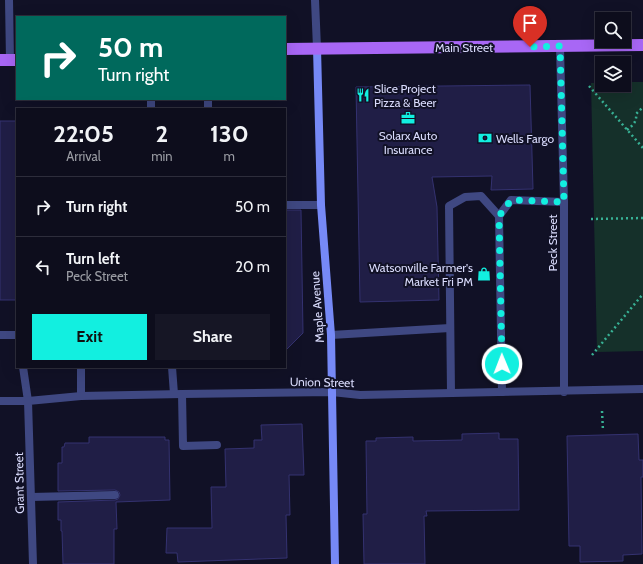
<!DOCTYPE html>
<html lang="en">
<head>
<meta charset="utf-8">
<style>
  body { margin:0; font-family:Cabin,sans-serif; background:#161625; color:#f1f3f6; height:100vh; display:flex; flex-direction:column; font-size:15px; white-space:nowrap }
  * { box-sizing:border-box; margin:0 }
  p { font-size:13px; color:#9a9ca3 }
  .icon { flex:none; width:22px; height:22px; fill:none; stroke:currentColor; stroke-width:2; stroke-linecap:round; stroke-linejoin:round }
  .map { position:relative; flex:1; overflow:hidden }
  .drawer { position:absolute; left:16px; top:108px; width:270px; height:260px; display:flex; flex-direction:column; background:#0d0d1c; border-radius:0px; box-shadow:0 4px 16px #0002,0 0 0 1px #2d2d3b }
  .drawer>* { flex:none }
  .top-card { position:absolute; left:16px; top:16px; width:270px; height:84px; border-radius:0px; box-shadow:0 4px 16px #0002,0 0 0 1px #2d2d3b; background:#00695c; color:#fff; overflow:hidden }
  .controls { position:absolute; left:595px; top:12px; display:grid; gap:8px }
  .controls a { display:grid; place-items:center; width:36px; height:36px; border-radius:0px; background:#0d0d1c; box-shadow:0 4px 16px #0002,0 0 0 1px #2d2d3b; font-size:20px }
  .pin { position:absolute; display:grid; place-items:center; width:34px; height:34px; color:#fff; margin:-41px -17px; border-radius:50% 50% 50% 0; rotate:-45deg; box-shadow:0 0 4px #0007 }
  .pin .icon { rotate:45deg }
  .me { position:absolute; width:44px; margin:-22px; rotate:359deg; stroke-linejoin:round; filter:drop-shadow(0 0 3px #0008) }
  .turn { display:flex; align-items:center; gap:14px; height:84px; padding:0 16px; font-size:18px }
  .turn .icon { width:52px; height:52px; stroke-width:2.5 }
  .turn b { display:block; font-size:28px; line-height:34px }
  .eta { display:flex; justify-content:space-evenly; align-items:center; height:68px; text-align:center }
  .eta b { font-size:24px; font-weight:800; line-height:28px }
  .cta { display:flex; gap:8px; margin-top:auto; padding:8px 16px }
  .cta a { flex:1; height:46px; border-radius:0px; background:#12efe0; color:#111; font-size:16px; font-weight:800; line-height:46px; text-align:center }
  .cta a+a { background:#161625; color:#f1f3f6 }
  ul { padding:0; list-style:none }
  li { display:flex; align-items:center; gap:12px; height:60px; padding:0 16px; border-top:1px solid #2d2d3b }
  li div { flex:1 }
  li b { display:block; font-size:15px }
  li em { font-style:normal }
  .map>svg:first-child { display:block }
  .green { fill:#15302a }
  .building { fill:#201e46; stroke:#343270 }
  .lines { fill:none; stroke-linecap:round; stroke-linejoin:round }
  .path { stroke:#38b195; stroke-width:2.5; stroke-dasharray:2 3; stroke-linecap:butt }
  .lane { stroke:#3f4882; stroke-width:8 }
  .street { stroke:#3f4882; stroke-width:8 }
  .secondary { stroke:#7689f6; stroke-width:8 }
  .primary { stroke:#a867f5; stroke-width:12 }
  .route { stroke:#12efe0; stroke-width:7; stroke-dasharray:0 12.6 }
  .labels { text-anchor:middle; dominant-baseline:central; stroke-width:4; stroke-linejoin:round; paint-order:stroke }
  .street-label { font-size:12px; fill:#d9dbfc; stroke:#111126 }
  .poi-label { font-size:12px; fill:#d9dbfc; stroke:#111126; text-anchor:start }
</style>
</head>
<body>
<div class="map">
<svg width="643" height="564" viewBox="0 0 643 564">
  <rect width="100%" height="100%" fill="#111126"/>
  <path class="green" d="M624 82H643V351L597 352 591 83H602V85H624Z"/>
  <path class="building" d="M530 85 533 189 491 190 492 176 432 177 437 207 439 300 360 302 356 87Z
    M0 121H17V300H0Z
    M285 210H301L303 333 285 351Z
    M302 424 304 475H289L290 515H286L287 558 178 562 177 553H166L167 528H212L211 487H226L225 449 254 448V440H262L261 425Z
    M499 433V439H518L519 510 426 511 427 516H424L425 564H364L363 514H367L366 441H376V438L413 437V441L462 440V434Z
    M638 434 639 460H643V477H641L642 554 623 555V561L580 562V546H569L567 436Z
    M89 437H165V440H169L170 500 116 502 117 529H114V564H63L62 531H61V520H58V502L115 500 118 499 120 495 119 492 115 490 58 491V463H62V447H64L65 443H89Z"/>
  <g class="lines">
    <path class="path" d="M589 86 643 148
      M627 130C633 125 637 122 636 114L642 108
      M591 219 643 218
      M592 355 643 294
      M602 411 603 431"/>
    <path class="lane" d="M9 0 10 60
      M208 99V109
      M151 109V99
      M285 205H321
      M0 335H17
      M331 335 450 328
      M23 367 28 401
      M81 367V396
      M172 367 174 394
      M502 392 499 216 511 200 564 202
      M451 393 449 206 465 197 481 196 499 216
      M182 394 183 446 217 445
      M31 497 115 495"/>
    <path class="street" d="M315 0 317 48
      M560 47 564 202V392
      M0 401H28L81 396 182 394 332 392 360 395 643 389
      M28 401 33 564"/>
    <path class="secondary" d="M317 48 321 205 331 335 335 564"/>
    <path class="primary" d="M285 49 643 45
      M0 60H17"/>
  </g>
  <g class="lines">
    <path class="route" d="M502 364 499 216 511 200 564 202 560 46 530 47"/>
  </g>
  <defs>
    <g id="restaurant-bare" transform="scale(1.08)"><path d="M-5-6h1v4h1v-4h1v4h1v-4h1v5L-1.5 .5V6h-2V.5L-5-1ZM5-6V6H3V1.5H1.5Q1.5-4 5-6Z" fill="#12efe0" stroke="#111126" stroke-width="2.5" paint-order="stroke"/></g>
    <g id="office-bare" transform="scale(1.08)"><path d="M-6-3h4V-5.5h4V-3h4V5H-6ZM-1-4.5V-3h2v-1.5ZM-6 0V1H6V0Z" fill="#12efe0" stroke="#111126" stroke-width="2.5" paint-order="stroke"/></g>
    <g id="bank-bare" transform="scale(1.08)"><path d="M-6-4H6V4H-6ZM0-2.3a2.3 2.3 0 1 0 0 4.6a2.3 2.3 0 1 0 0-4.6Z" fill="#12efe0" stroke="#111126" stroke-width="2.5" paint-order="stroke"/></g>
    <g id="shop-bare" transform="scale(1.08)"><path d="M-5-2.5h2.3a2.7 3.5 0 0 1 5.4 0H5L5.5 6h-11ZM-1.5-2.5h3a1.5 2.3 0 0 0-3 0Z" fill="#12efe0" stroke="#111126" stroke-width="2.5" paint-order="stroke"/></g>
  </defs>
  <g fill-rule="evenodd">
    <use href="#restaurant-bare" x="363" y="95"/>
    <use href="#office-bare" x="408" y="118"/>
    <use href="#bank-bare" x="485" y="138"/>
    <use href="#shop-bare" x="484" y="274"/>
  </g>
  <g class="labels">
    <g class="street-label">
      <text x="464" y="47">Main Street</text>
      <text transform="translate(552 243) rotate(-90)">Peck Street</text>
      <text transform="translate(317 307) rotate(-94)">Maple Avenue</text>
      <text transform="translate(322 382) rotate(1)">Union Street</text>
      <text transform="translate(19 483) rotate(-91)">Grant Street</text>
    </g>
    <g class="poi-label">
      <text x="374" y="88">Slice Project<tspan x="374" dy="14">Pizza &amp; Beer</tspan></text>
      <text x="408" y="135" text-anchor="middle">Solarx Auto<tspan x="408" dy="14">Insurance</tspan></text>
      <text x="496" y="138">Wells Fargo</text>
      <text x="473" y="267" text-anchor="end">Watsonville Farmer's<tspan x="473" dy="14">Market Fri PM</tspan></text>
    </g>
  </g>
</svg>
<div class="controls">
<a><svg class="icon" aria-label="search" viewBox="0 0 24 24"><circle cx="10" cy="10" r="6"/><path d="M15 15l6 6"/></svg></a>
<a><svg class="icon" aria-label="layers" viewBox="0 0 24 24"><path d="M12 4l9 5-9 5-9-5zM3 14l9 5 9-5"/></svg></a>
</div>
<div class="pin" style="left:530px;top:47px;background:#d93025"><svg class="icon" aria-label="arrive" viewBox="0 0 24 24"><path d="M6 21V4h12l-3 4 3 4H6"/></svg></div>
<svg class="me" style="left:502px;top:364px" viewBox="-20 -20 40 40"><circle r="17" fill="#12efe0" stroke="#fff" stroke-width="3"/><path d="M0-11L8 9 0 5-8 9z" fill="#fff"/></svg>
<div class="top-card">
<div class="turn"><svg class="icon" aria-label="right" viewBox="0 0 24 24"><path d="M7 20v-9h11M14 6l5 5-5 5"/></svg><div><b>50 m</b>Turn right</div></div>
</div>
<section class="drawer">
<div class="eta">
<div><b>22:05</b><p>Arrival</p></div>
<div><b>2</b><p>min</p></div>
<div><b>130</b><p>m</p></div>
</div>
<ul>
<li><svg class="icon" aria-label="right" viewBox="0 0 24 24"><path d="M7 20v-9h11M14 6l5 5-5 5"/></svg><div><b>Turn right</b></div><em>50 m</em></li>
<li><svg class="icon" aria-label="left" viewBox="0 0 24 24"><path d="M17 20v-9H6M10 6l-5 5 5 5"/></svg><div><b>Turn left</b><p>Peck Street</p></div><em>20 m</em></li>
</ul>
<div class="cta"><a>Exit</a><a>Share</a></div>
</section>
</div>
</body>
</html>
